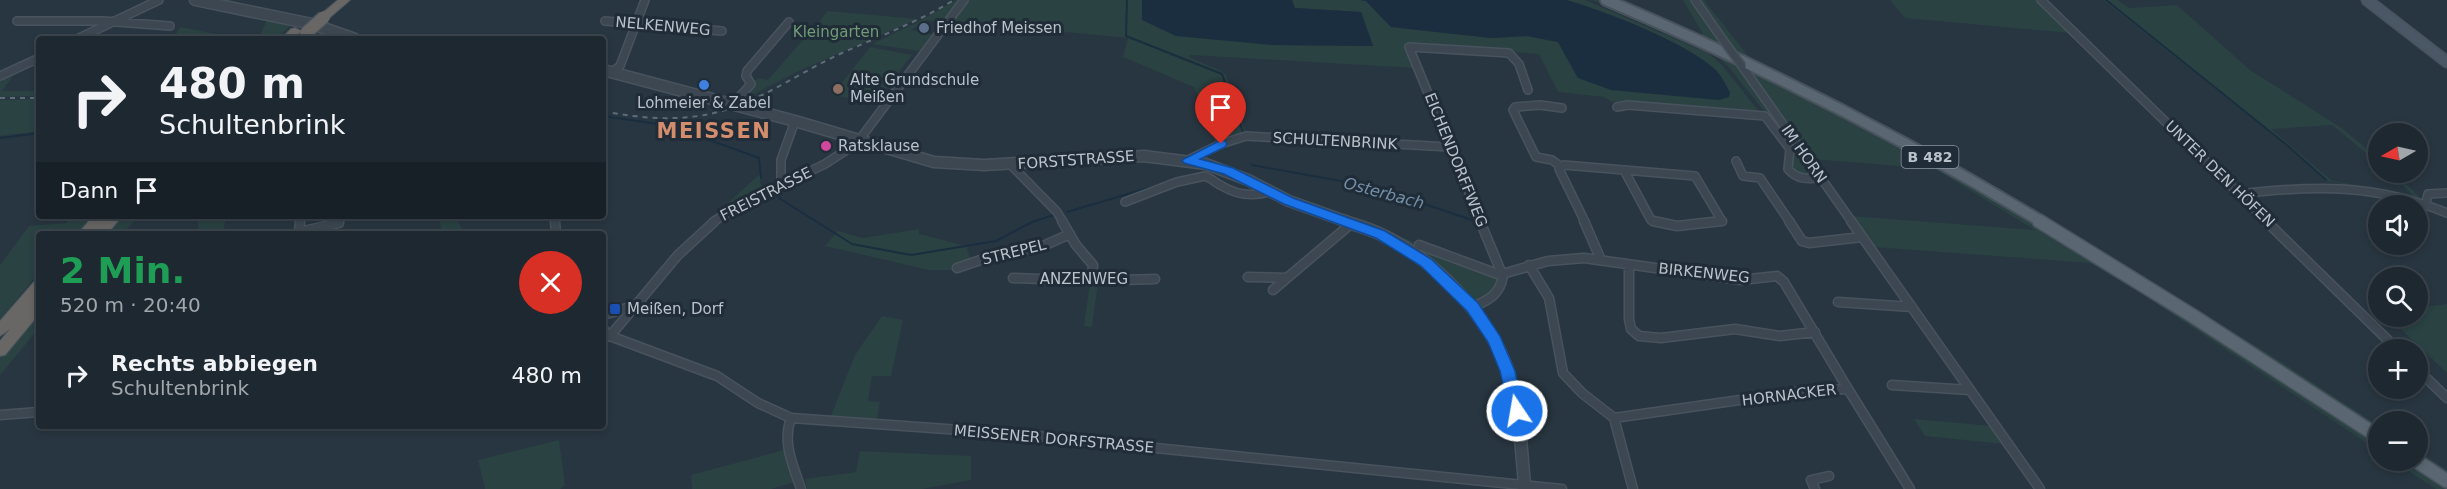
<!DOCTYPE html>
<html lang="de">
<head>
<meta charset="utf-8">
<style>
  body { margin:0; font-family:"DejaVu Sans",sans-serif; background:#2b343d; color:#f1f3f6; height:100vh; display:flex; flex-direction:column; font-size:22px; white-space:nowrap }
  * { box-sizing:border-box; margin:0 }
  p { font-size:20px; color:#a1a6ab }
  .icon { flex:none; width:33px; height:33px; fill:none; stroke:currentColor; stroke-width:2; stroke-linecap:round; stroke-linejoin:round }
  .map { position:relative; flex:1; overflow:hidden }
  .side { position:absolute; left:36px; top:231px; width:570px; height:198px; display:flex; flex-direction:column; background:#1e2831; border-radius:6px; box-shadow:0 3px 9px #0003,0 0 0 2px #3c444d }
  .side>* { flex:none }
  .hud { position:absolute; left:36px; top:36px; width:570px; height:183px; border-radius:6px; box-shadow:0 3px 9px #0003,0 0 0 2px #3c444d; background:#1e2831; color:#f1f3f6; overflow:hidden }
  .needle { width:39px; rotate:261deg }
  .tools { position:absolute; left:2368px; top:123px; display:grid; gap:12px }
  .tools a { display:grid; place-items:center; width:60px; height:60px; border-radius:50%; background:#1e2831; box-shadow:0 3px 9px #0003,0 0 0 2px #3c444d; font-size:30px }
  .pin { position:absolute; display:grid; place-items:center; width:51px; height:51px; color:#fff; margin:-62px -26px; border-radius:50% 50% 50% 0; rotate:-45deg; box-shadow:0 0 6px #0007 }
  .pin .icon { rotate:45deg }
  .me { position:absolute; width:66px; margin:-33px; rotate:348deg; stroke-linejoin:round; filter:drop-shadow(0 0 4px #0008) }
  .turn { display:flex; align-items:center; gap:21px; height:126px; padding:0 24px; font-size:27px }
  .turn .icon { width:78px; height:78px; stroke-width:2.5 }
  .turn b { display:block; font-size:42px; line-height:51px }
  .then { display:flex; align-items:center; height:57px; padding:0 24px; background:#0003; gap:12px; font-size:22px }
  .round { display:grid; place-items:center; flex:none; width:63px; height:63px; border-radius:32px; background:#2b343d }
  .overview { display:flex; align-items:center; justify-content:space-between; height:102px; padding:0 24px }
  h1 { font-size:36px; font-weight:600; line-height:45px; color:#1e9e55 }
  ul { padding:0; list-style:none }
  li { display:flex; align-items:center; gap:18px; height:84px; padding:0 24px }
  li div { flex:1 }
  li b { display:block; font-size:22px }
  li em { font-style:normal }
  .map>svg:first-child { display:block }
  .green { fill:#2a4242 }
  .water { fill:#1a2e40 }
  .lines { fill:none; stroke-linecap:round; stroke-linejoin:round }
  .stream { stroke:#1a2e40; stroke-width:2 }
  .minor-far1-casing { stroke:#48535e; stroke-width:10 }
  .minor-casing { stroke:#48535e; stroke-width:11 }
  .tertiary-far1-casing { stroke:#48535e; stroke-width:13 }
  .tertiary-casing { stroke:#48535e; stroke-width:14 }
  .secondary-casing { stroke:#48535e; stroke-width:13 }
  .primary-far1-casing { stroke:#48535e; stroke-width:14 }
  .primary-casing { stroke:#48535e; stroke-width:16 }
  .trunk-casing { stroke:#46525c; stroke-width:2 }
  .minor-far1 { stroke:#3c4751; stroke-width:7 }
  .minor { stroke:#3c4751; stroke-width:8 }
  .tertiary-far1 { stroke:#3c4751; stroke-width:10 }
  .tertiary { stroke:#3c4751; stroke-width:11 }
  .secondary { stroke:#4a5764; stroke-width:10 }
  .primary-far1 { stroke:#5a6671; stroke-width:10 }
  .primary { stroke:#5a6671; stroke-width:13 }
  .trunk { fill:#686765; fill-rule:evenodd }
  .rail { stroke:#5e6c78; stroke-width:2; stroke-dasharray:5 5; stroke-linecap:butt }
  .minor-bridge-casing { stroke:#48535e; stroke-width:10; stroke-linecap:butt }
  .trunk-bridge-casing { stroke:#46525c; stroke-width:15; stroke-linecap:butt }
  .minor-bridge { stroke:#3c4751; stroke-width:7 }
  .trunk-bridge { stroke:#686765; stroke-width:12 }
  .route { fill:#1a73e8; stroke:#114b97; stroke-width:1.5 }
  .service-dot { fill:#5c6f8a; stroke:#202c37; stroke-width:2 }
  .shop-dot { fill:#3f7fe0; stroke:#202c37; stroke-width:2 }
  .education-dot { fill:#8d6e63; stroke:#202c37; stroke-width:2 }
  .hotel-dot { fill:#d1479c; stroke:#202c37; stroke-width:2 }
  .transit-dot { fill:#1a4fb4; stroke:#202c37; stroke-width:2 }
  .labels { text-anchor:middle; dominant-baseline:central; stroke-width:6; stroke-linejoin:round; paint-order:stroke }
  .shield { fill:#202c37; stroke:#8b959f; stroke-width:1.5 }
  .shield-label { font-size:14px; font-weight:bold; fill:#b9c2cb }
  .street-label { font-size:15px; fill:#b9c2cb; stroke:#202c37 }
  .poi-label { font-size:15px; fill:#b9c2cb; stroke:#202c37; text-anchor:start }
  .park-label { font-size:15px; fill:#719b76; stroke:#202c37 }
  .water-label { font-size:16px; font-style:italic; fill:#7390a9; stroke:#202c37 }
  .district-label { font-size:21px; font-weight:bold; letter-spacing:1.5px; fill:#d38d6c; stroke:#202c37 }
</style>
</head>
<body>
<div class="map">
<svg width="2447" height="489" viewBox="0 0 2447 489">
  <rect width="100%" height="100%" fill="#283641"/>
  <path class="green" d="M956 0H961L944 22 926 20 911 30 940 36 927 52 872 44 916 23Z
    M968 0H1142L1143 20 1272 45 1373 46 1361 12 1294 8 1292 0H1360L1366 1 1391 27 1491 38 1527 36 1558 42 1578 78 1730 93C1726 85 1722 76 1715 70 1685 42 1606 11 1566 0H1585L1708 53 1722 65 1761 114 1612 102 1604 97 1558 92 1539 54 1411 44 1415 68 1190 55 1189 57 1221 71 1226 75 1246 134 1216 144 1194 87 1123 57 1128 38 952 21Z
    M1592 0H1619L1702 35 1703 34 1683 0H1704L1748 56 1940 154 2266 352 2379 426V451L2139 292 2090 263 1873 247 1851 216 2035 230 1935 169 1811 159 1814 172 1810 177H1805L1792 171 1784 136 1727 65 1713 53 1642 19Z
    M1890 0H2044L2071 33 1905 18Z
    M2103 0H2118L2129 8 2177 5 2250 70 2343 129 2379 159V164L2332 125 2271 129 2332 181 2413 195 2389 173H2394L2421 198 2325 181 2288 147Z
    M828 11 918 19 803 69 737 103 758 78 768 80Z
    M269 16 293 23 277 39H258Z
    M180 27 222 35 221 38 226 39H173Z
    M870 47 912 55 875 103 832 95Z
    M18 69 2 91H39V96L0 97V77Z
    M39 99V131L0 136V100Z
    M761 173 760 184 769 190 709 220Z
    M72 216H94L77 234H39V273L0 319V265L29 226 66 223Z
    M122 216H189L136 219 122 234H106Z
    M197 216H226L223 234H199Z
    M439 216H456L464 234H442Z
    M919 229V234L970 247 967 248 971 261 953 268 952 270H929L825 246 838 231 862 238Z
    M1404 238 1414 242 1413 246 1495 276 1498 279 1497 289 1481 300 1470 299 1400 243Z
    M1090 282H1098L1092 327 1084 326Z
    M2447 304V373L2388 317 2418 316V308Z
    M39 311V328L0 375V357Z
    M882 316 903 320 891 376H872L868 401 880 402 877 420 830 418 855 355Z
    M1914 419 1991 426 2004 444 1925 436Z
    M559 440 565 485 560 489H485L478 460Z
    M784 450 795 482 771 489H692L691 475Z
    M860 451 971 456V480L922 489H807L805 479 856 472Z
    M2418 451 2447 470V489H2436L2393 461 2418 460Z"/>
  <path class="water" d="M1142 0H1292L1295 8 1361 12 1373 46 1272 45 1176 36 1142 20Z
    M1360 0H1566C1605 11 1687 43 1716 70 1722 77 1726 85 1730 93L1729 97 1719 100 1611 90 1578 78 1558 42 1527 36 1491 38 1391 27 1366 1Z"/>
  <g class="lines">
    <path class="stream" d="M1127 0 1126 36 1222 74 1243 132
      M2106 0 2288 146 2326 180
      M603 116 671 126 759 158 761 178
      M0 138 39 133
      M1252 165 1374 187 1478 222
      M779 198 852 244 911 255 996 241 1032 222 1054 215
      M1067 212 1165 183"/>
    <g class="minor-far1-casing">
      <path id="minor-far1" d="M1695 0 1723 40
        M2041 0 2268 222
        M17 21H103L170 26
        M605 21 722 31
        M77 39 159 0
        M1742 66 1852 222
        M612 72 620 66 645 0
        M0 76 39 58
        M733 104 751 84 746 76 747 71 789 22
        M1617 107 1628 105 1765 116 1790 149 1788 169C1797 180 1808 179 1821 178
        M1188 160 1221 144 1246 136 1450 147
        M1736 161 1743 176 1760 178 1790 222
        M1011 165 1057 212 1063 222
        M1560 166 1552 160 1536 157 1513 110 1515 107 1540 105 1562 108
        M1624 170 1695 176 1722 221 1713 222
        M1624 170 1651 220 1657 222
        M781 186V160L795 121
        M2240 194C2315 185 2376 184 2447 213
        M1125 202 1177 182 1205 176C1211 178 1216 183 1222 186 1237 195 1252 197 1269 192
        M2426 203 2428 194 2447 193
        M554 216 555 222
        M300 222 301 216
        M339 222 340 216
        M713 222 739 205 825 164 857 143 964 0
        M1481 222 1409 47 1509 53 1519 64 1528 90
        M1585 222 1559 169 1564 165 1624 170"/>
    </g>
    <g class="minor-casing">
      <path id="minor" d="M300 221 299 232 339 223V221
        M555 221 556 234
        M1062 221 1076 245 1093 265 1092 278 1089 281
        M1480 221 1502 274
        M1584 221 1601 260
        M1653 221 1677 226 1722 221
        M1789 221 1802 241 1809 243 1862 237
        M1851 221 2040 489
        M2266 221 2398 350
        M1419 245 1503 276
        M1529 265 1549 298 1563 373 1582 393 1614 418 1633 489
        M1629 265V319L1631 329 1639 336 1661 338 1735 329 1780 336 1815 332
        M957 268 998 254 1043 246 1070 234
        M1503 276 1502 274 1548 261 1584 258 1741 280 1777 276 1784 282 1848 389
        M1248 277 1287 278 1352 223
        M1013 278 1089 281 1155 279
        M1273 290 1287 278
        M1838 302 1912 307
        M1473 307C1489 300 1500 294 1503 276
        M603 315 637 305
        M603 329 610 336 717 376 758 403 791 418 1017 434 1562 489
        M603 338 610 336 678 255 715 221
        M2418 370 2447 398
        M1892 385 1970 390
        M0 415 39 412
        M791 418C782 443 793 465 801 489
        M1614 418 1803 391 1848 389 1910 489
        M1815 489 1811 480 1829 476"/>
    </g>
    <g class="tertiary-far1-casing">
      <path id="tertiary-far1" d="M195 0 312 24 355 39
        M603 70 795 121 934 162 984 165 1144 156 1206 164 1248 180 1289 201 1348 222"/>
    </g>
    <g class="tertiary-casing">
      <path id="tertiary" d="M1344 221C1355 225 1367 228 1378 233 1432 257 1489 315 1508 371 1520 408 1521 450 1525 489"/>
    </g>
    <g class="secondary-casing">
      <path id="secondary" d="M2367 0 2447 62"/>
    </g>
    <g class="primary-far1-casing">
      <path id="primary-far1" d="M1606 0C1757 64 1902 137 2042 222"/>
    </g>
    <g class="primary-casing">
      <path id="primary" d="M2039 221 2193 316 2379 437
        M2415 460 2447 481"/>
    </g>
    <g class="trunk-casing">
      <path id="trunk" d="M338 0H350L328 19H320V15Z
        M295 28 301 31 293 39H281L291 29Z
        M93 216H122L107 234H78Z
        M39 281V295L35 300 39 299V314L5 355 0 356V341L10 329 0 336V321L34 282Z"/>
    </g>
    <use href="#minor-far1" class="minor-far1"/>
    <use href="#minor" class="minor"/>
    <use href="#tertiary-far1" class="tertiary-far1"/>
    <use href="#tertiary" class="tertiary"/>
    <use href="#secondary" class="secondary"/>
    <use href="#primary-far1" class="primary-far1"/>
    <use href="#primary" class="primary"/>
    <use href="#trunk" class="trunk"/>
    <path class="rail" d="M0 98H39
      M603 111C642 119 683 122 722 111 764 99 802 71 842 53 880 36 918 22 954 0"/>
    <g class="minor-bridge-casing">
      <path id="minor-bridge" d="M1723 40 1742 66"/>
    </g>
    <g class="trunk-bridge-casing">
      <path id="trunk-bridge" d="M306 33 324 17"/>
    </g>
    <use href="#minor-bridge" class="minor-bridge"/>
    <use href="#trunk-bridge" class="trunk-bridge"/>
  </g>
  <path class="route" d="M1221 140 1225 141 1227 144 1225 147 1200 159 1233 168 1293 198 1385 231 1431 259 1478 303 1500 336 1515 371 1524 411 1522 415H1511L1509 411 1500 371 1488 342 1467 311 1421 266 1376 238 1284 204 1224 174 1184 163 1182 160Z"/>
  <circle class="service-dot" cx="924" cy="28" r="6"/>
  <circle class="shop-dot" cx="704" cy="85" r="6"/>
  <circle class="education-dot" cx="838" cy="89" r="6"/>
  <circle class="hotel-dot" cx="826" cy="146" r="6"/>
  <rect class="transit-dot" x="609" y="303" width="12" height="12" rx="3"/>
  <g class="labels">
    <rect class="shield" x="1901.5" y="146" width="57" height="22" rx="4.5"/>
    <g class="shield-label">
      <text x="1930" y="157">B 482</text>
    </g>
    <g class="street-label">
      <text transform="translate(663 26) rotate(5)">NELKENWEG</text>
      <text transform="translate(1335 141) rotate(3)">SCHULTENBRINK</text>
      <text transform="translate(1804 154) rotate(55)">IM HORN</text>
      <text transform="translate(1076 160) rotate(-4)">FORSTSTRASSE</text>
      <text transform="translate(1456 160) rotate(68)">EICHENDORFFWEG</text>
      <text transform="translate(2220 174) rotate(44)">UNTER DEN HÖFEN</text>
      <text transform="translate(766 194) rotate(-27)">FREISTRASSE</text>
      <text transform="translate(1014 252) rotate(-14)">STREPEL</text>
      <text transform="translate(1704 273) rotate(6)">BIRKENWEG</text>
      <text x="1084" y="279">ANZENWEG</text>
      <text transform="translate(1789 395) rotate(-7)">HORNACKER</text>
      <text transform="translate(1054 439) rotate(5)">MEISSENER DORFSTRASSE</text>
    </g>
    <g class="poi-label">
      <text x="936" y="28">Friedhof Meissen</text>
      <text x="850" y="80">Alte Grundschule<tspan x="850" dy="17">Meißen</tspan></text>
      <text x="704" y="103" text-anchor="middle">Lohmeier &amp; Zabel</text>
      <text x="838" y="146">Ratsklause</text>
      <text x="627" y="309">Meißen, Dorf</text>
    </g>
    <g class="park-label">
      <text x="836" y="32">Kleingarten</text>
    </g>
    <g class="water-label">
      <text transform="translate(1384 193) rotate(15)">Osterbach</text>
    </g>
    <g class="district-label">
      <text x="714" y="131">MEISSEN</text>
    </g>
  </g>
</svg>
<div class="tools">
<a><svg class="needle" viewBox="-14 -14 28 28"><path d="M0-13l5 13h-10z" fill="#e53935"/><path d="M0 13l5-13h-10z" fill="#a1a6ab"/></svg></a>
<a><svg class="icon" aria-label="sound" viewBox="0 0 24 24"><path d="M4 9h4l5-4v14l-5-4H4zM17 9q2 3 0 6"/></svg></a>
<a><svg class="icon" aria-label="search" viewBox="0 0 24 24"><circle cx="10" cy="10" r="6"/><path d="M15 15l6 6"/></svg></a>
<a>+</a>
<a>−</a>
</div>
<div class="pin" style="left:1221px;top:144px;background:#d93025"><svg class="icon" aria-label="arrive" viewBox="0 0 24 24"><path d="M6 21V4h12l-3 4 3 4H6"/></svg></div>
<svg class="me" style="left:1517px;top:411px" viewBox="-20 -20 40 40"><circle r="17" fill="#1a73e8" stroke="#fff" stroke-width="3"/><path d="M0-11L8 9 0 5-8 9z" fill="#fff"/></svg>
<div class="hud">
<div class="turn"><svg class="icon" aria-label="right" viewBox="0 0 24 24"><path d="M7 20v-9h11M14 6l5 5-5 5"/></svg><div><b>480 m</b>Schultenbrink</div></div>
<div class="then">Dann<svg class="icon" aria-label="arrive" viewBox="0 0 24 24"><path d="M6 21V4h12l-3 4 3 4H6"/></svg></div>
</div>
<section class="side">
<div class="overview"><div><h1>2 Min.</h1><p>520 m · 20:40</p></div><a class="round" style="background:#d93025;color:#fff"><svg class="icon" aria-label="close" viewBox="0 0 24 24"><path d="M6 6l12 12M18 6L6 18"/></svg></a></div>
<ul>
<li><svg class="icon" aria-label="right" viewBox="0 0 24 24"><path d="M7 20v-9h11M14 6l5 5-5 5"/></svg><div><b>Rechts abbiegen</b><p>Schultenbrink</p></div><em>480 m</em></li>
</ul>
</section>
</div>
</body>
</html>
